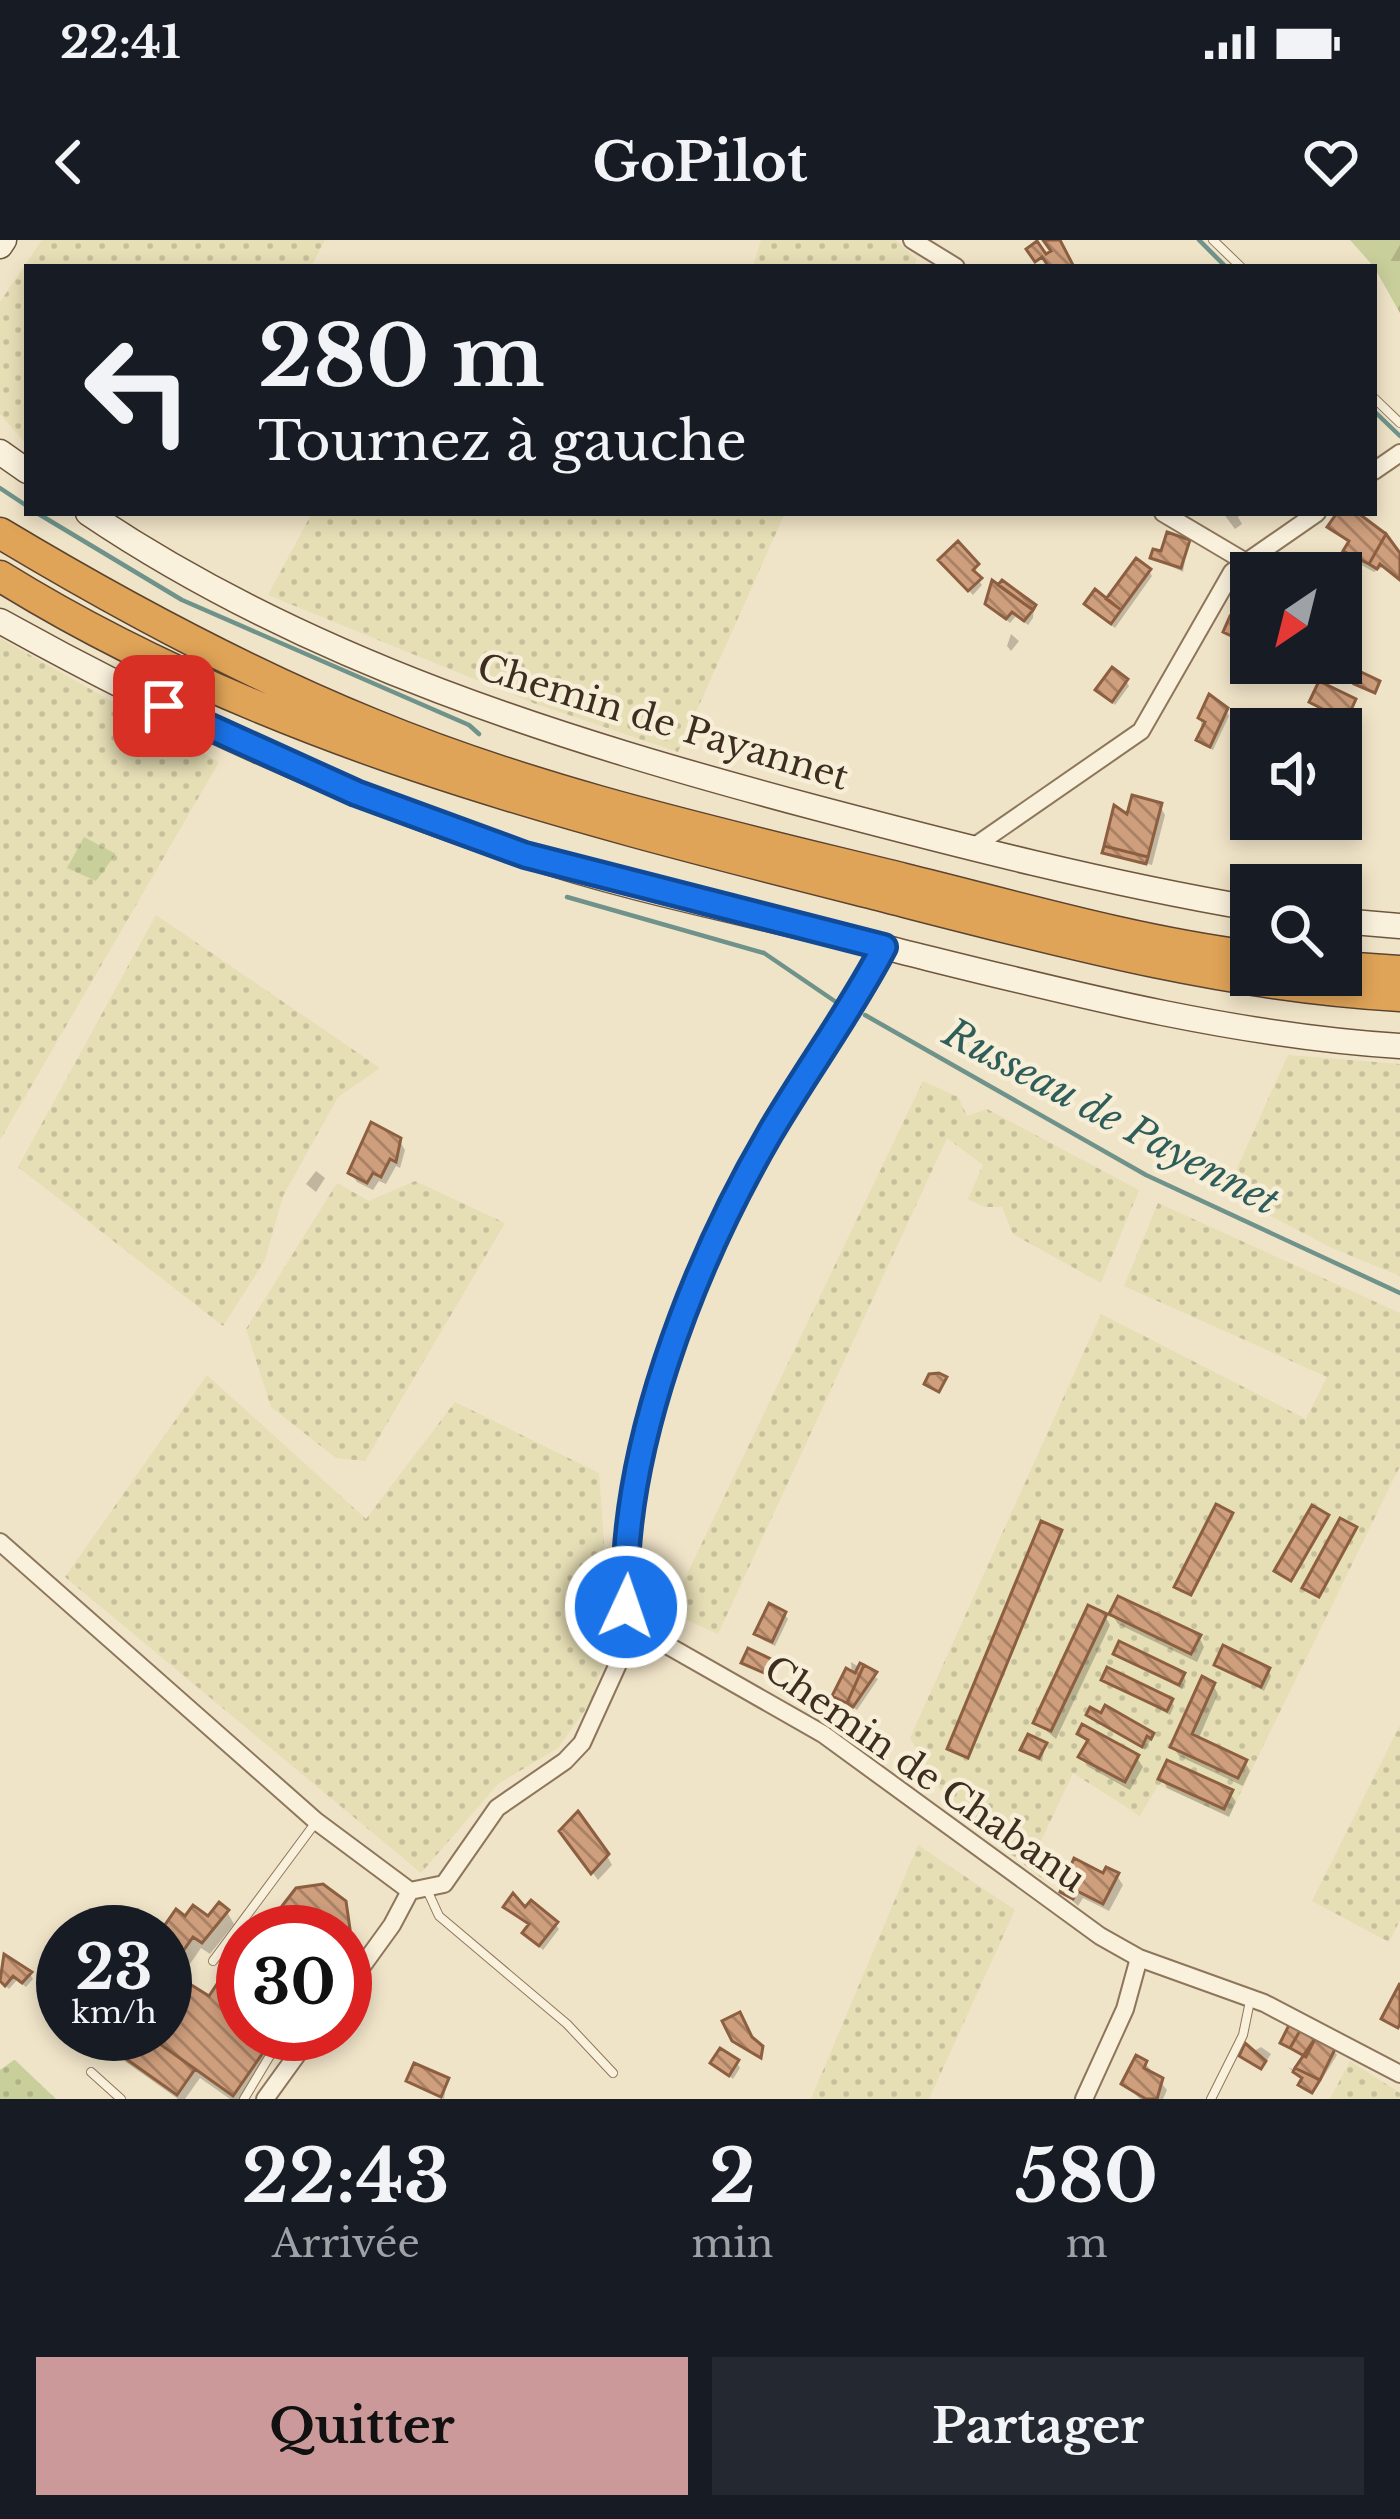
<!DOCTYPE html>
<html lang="fr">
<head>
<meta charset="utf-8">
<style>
  body { margin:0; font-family:"Libre Baskerville",serif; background:#242831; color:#f1f3f6; height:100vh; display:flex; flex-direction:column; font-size:45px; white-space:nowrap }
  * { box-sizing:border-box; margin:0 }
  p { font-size:39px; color:#9ea1a6 }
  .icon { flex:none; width:66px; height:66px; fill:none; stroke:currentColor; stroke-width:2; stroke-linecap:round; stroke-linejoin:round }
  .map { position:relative; height:1859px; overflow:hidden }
  .side { display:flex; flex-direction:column; background:#171b24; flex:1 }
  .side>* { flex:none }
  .hud { position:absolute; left:24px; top:24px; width:1353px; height:252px; border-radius:0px; box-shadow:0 6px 18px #0003; background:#171b24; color:#f1f3f6; overflow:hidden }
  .needle { width:78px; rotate:215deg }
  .controls { position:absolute; left:1230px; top:312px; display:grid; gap:24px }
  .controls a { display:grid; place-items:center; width:132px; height:132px; border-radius:0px; background:#171b24; box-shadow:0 6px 18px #0003; font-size:60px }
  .speed { position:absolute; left:36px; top:1665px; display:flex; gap:24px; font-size:60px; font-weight:700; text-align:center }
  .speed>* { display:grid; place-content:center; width:156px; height:156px; border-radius:50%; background:#171b24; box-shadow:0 6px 18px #0003; line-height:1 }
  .speed small { font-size:30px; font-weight:400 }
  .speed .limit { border:18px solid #d22; background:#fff; color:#111 }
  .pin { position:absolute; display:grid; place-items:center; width:102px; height:102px; color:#fff; margin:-51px; border-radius:24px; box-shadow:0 6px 18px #0006 }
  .me { position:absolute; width:132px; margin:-66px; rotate:3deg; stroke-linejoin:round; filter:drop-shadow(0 0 9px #0008) }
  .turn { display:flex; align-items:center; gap:42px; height:252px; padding:0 36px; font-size:54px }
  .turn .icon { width:156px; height:156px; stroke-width:2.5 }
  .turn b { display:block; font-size:84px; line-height:102px }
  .eta { display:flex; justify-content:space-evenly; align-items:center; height:204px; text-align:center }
  .eta b { font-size:72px; font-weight:800; line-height:84px }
  .action { display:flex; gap:24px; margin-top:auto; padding:24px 36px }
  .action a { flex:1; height:138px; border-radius:0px; background:#cc999b; color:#111; font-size:48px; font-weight:800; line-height:138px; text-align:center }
  .action a+a { background:#242831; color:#f1f3f6 }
  .status { display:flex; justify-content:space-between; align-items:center; height:84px; padding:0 60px; background:#171b24; direction:ltr }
  .status svg { height:33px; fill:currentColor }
  header { display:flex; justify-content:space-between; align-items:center; height:156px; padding:0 36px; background:#171b24; font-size:54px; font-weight:800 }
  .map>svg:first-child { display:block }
  .farmland { fill:url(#farmland-dots) }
  .green { fill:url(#green-dots) }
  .forest { fill:url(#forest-firs) }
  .shadow { fill:#0003 }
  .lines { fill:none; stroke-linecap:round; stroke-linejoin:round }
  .stream { stroke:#6f938a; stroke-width:4.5 }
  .building { fill:url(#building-back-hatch); stroke:#8d5f41; stroke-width:3 }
  .lane-casing { stroke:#8d765c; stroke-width:10 }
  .street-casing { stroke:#8d765c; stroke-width:20 }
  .secondary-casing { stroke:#6f573f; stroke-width:27 }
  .highway-casing { stroke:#5b4430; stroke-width:33 }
  .lane { stroke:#faf1dc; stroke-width:8 }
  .street { stroke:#faf1dc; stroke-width:16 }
  .secondary { stroke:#faf1dc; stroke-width:24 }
  .highway { stroke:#e0a458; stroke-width:30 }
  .route-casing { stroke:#114b97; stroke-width:30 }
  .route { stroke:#1a73e8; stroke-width:21 }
  .labels { text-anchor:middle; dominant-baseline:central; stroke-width:9; stroke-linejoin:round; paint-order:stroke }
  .street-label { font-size:36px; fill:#3d2e20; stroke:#f7eed8 }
  .water-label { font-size:39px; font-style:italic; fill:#2f5d5a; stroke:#f7eed8 }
</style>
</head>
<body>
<div class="status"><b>22:41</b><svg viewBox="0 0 49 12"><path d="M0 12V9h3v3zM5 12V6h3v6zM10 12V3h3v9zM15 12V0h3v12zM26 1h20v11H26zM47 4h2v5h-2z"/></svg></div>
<header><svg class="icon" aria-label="back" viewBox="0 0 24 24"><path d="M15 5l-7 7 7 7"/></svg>GoPilot<svg class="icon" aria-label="heart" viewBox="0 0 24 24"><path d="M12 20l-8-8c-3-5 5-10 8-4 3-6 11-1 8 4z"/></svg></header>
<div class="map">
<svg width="1400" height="1859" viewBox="0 0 1400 1859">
  <defs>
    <pattern id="farmland-dots" width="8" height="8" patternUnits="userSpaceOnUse" patternTransform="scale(3)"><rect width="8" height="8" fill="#e6deb5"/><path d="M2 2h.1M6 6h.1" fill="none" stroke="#c6bf9b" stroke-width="1.8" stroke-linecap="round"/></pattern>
    <pattern id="green-dots" width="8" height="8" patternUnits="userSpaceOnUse" patternTransform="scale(3)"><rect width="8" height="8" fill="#c9cf9b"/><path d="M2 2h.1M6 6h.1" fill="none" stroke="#aeb285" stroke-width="1.8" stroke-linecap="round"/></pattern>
    <pattern id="forest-firs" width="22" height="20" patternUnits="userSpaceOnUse" patternTransform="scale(3)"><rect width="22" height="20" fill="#c9cf9b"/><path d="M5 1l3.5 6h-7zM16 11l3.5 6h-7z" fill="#aeb285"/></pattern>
    <pattern id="building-back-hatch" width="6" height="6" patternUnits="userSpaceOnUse" patternTransform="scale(3)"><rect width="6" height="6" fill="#cf9f7d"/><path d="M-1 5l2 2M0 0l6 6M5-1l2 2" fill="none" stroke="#a98266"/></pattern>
  </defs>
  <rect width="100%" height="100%" fill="#f0e4c8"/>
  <path class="farmland" d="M42 0H325L311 27H27V205L0 174V62Z
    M761 0H896L917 20 913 27H753Z
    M312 273H785L678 512 533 463 268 355Z
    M0 398 219 522 0 900Z
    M156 675 380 828 338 857 283 956 265 1020 223 1086 18 927Z
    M1288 815 1400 824V1036L1332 1008 1226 953Z
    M923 841 958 857 967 876 987 869 1139 950 1101 1043 1013 994 1002 967H984L968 959 983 925 947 898 718 1394 669 1372Z
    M415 941 505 983 365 1221 336 1218 271 1167 246 1089 337 943 369 961Z
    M1158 963 1400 1073V1226L1229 1576 1158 1545 1140 1576 1073 1533 1039 1605 1044 1640 951 1568 910 1498 1101 1074 1306 1179 1327 1137 1124 1046Z
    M207 1135 366 1279 455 1162 599 1233 611 1397 591 1462 558 1508 498 1544 421 1633 65 1337Z
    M1400 1485V1680L1389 1702 1312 1661Z
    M918 1605 1015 1670 929 1859H811Z
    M1350 1821 1400 1853V1859H1330Z"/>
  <path class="green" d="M84 597 116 614 96 641 67 628Z
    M14 1820H15L56 1859H0V1830Z"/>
  <path class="forest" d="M1350 0H1400V73L1374 27Z"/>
  <path class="shadow" d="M1223 273H1243L1238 277 1242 284 1235 289Z
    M1341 273H1353L1400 317V340L1383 327 1374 332 1352 320 1350 305 1331 287Z
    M1188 303 1183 332 1154 318 1163 315Z
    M945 326H977L975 336 982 345 973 355Z
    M1149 331 1152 336 1115 388 1091 369 1087 364 1108 362Z
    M1341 346 1357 386 1352 397 1341 390Z
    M988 363 1034 367 1033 378 1028 385 1016 376 1010 383Z
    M1011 394 1019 401 1011 411 1007 406Z
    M1126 441 1129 446 1115 465 1099 450Z
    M1226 470 1229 476 1213 510 1202 505 1201 478Z
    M1160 566 1165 575 1152 625 1107 614 1116 569 1125 577Z
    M399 900 405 910 400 928 396 926 386 944 379 941 373 950 357 942 351 933Z
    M316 931 325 938 316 952 306 944Z
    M1355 1290 1320 1357 1306 1350Z
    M1060 1293 969 1518 951 1510Z
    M784 1374 788 1379 775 1406 761 1399 758 1394Z
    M1112 1374 1199 1397 1204 1407 1197 1422 1118 1384Z
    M1105 1376 1110 1385 1056 1499 1037 1483Z
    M1117 1414 1183 1435 1186 1441 1182 1449Z
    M851 1422 878 1439 857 1470 836 1456 852 1435Z
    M745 1423H773L776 1428 772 1439Z
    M1217 1425 1268 1430 1271 1436 1264 1451Z
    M1104 1440 1171 1461 1174 1466 1170 1475Z
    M1213 1445 1218 1454 1198 1500 1245 1522 1250 1531 1243 1546 1179 1516 1173 1507Z
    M1090 1475 1148 1493 1151 1499 1145 1510Z
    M1080 1494 1137 1518 1143 1527 1130 1550 1087 1526 1082 1517 1088 1505Z
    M1045 1505 1042 1522 1024 1509Z
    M1162 1538 1230 1553 1236 1562 1229 1577 1167 1548Z
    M568 1601 607 1616 612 1625 598 1640Z
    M1117 1636 1123 1645 1109 1671 1083 1658 1078 1666 1063 1652Z
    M344 1663 354 1699 345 1711V1692Z
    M506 1667 555 1684 559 1689 543 1710 526 1694 531 1686Z
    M227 1672 234 1684 210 1714 201 1708 179 1740 209 1760 243 1720V1794H288L246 1859H230L200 1838 185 1859H178L123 1820 122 1806 104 1794H165L164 1692 186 1680H209Z
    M5 1718 30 1734 33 1739 26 1747 17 1740 9 1749 0 1741Z
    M1261 1807 1271 1814 1262 1828 1243 1817Z
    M1294 1810H1334L1337 1815 1314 1852 1288 1827 1296 1831 1308 1819Z
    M737 1823 740 1828 733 1839 714 1824Z
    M1145 1823 1167 1850 1163 1859H1140L1124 1844Z
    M447 1840 444 1859 409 1841Z"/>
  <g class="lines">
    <path class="stream" d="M1199 0 1226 27
      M1374 171 1400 196
      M0 248 27 266
      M37 273 182 360 469 485 479 494
      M567 657 764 713 836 762
      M865 775 1146 935 1400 1053"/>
  </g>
  <path class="building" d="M1043 0H1060L1074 27H1049L1042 17 1035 22 1026 9 1037 1 1046 14 1051 11Z
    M1337 273H1358L1386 294 1369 324 1343 311 1349 301 1327 287Z
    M1167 292 1190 300 1181 328 1150 318 1153 309 1161 311Z
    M1386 294 1400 313V340L1380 324 1377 329 1369 324Z
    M958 301 979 324 973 330 982 338 968 351 938 320Z
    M1323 315 1328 322 1323 333H1302L1309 319 1318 325Z
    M1136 318 1151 329 1121 370 1106 359Z
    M992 340 1033 370 1024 381 1012 372 1006 379 985 364Z
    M1002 340 1036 365 1033 370 998 345Z
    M1341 348 1350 359 1345 368 1354 375 1346 390 1341 387Z
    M1095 349 1121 370 1111 384 1084 364Z
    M1230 376 1246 384 1238 399 1223 392Z
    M1112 427 1128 439 1112 462 1095 450Z
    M1359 431 1380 441 1375 453 1354 444Z
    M1319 441 1356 459 1346 481 1309 462Z
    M1209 454 1228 468 1210 507 1196 500 1205 482 1198 478Z
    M755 502 774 510 776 521 769 524 749 516Z
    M1132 555 1162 563 1148 617 1104 606 1114 565 1127 574Z
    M1104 606 1148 617 1146 624 1102 613Z
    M371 882 401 898 396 922 390 919 381 937 373 933 367 943 348 933Z
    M939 1133 947 1137 939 1152 924 1144 929 1134Z
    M1216 1264 1233 1273 1191 1355 1174 1347Z
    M1312 1265 1329 1275 1291 1341 1274 1331Z
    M1340 1278 1357 1287 1319 1357 1302 1348Z
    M1041 1281 1062 1290 968 1518 947 1509Z
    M1118 1356 1201 1395 1191 1414 1109 1374Z
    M769 1363 786 1372 772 1402 754 1394Z
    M1088 1365 1107 1374 1051 1491 1033 1483Z
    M1119 1401 1185 1433 1179 1445 1113 1414Z
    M1223 1405 1270 1428 1261 1447 1214 1425Z
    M748 1408 775 1421 769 1435 741 1423Z
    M860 1423 864 1425 847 1463 832 1456 846 1428 855 1433Z
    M864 1425 877 1432 853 1467 847 1463Z
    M1107 1427 1173 1459 1167 1471 1101 1440Z
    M1202 1436 1215 1443 1192 1494 1247 1520 1238 1538 1170 1507Z
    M1105 1465 1154 1493 1151 1499 1147 1496 1142 1507 1086 1475 1090 1467 1101 1473Z
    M1082 1484 1139 1515 1125 1542 1078 1517 1088 1500 1077 1494Z
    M1028 1494 1047 1503 1039 1518 1020 1510Z
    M1167 1520 1233 1550 1224 1569 1158 1539Z
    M578 1571 609 1614 591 1634 559 1591Z
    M1074 1618 1103 1633 1106 1627 1119 1633 1103 1664 1077 1651 1073 1659 1060 1652Z
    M323 1644 346 1661 350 1689 345 1695 282 1692 279 1670 296 1648Z
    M513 1653 525 1667 531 1660 558 1682 539 1706 522 1693 529 1684 503 1667Z
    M219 1662 229 1670 202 1703 193 1697 169 1731 209 1756 233 1720 243 1715V1794H276L233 1856 146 1794H165V1692H160L176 1669 185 1676 193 1665 208 1676Z
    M4 1714 32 1732 22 1743 13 1736 5 1746 0 1741Z
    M1400 1743V1784L1398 1788 1381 1779Z
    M740 1772 752 1797 763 1806 761 1818 732 1801 722 1781Z
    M1290 1783 1301 1789 1290 1808 1280 1803Z
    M1301 1789 1316 1797 1306 1817 1290 1808Z
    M109 1794H146L195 1829 177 1855 115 1811 121 1802Z
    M1316 1797 1336 1807 1320 1840 1295 1828Z
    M1245 1803 1266 1821 1261 1829 1239 1816Z
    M720 1808 739 1820 729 1836 710 1823Z
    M1136 1815 1147 1821 1144 1828 1163 1838 1157 1859H1146L1121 1844Z
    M414 1823 449 1838 441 1857 406 1841Z
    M1295 1828 1320 1840 1312 1853 1298 1845 1302 1838 1293 1832Z"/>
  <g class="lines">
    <g class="lane-casing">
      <path id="lane" d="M1213 0 1241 27
        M1374 158 1400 183
        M428 1652 439 1676 567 1784 613 1833
        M213 1721 316 1582
        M91 1832 121 1859
        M244 1859 283 1794
        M1211 1859 1243 1795 1250 1761"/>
    </g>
    <g class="street-casing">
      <path id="street" d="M912 0 956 27
        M1374 231 1400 213
        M1163 273 1244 321
        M972 608 1141 491 1232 332 1317 273
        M0 1302 316 1581 410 1651 444 1644 497 1568 565 1521 582 1503 628 1402 651 1396 823 1494 1100 1696 1139 1718 1264 1763 1400 1834
        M633 1397 624 1341 647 1179 659 1140 728 971 884 707
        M345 1750 392 1685 410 1651
        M265 1859 312 1794
        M1084 1859 1125 1769 1139 1718"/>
    </g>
    <g class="secondary-casing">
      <path id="secondary" d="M0 6 4 0
        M0 212 27 231
        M88 273C309 422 562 500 817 568 961 606 1105 643 1251 668
        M0 381C167 474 341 554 522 614 639 653 764 676 883 707 1053 749 1225 795 1400 806
        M1341 681 1400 686"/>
    </g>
    <g class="highway-casing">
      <path id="highway" d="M0 293C120 365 242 431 372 484 541 554 727 595 905 639 1019 667 1134 701 1251 716
        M0 336C266 501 566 576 866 652 1042 697 1218 746 1400 756
        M1341 727 1400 731"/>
    </g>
    <use href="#lane" class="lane"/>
    <use href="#street" class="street"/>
    <use href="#secondary" class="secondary"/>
    <use href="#highway" class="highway"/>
  </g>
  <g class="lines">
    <g class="route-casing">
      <path id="route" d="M164 466 356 553 525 615 884 707C850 772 807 830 770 893 693 1025 619 1213 626 1367"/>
    </g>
    <use href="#route" class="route"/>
  </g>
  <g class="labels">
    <g class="street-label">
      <text transform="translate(663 482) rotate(17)">Chemin de Payannet</text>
      <text transform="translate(925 1534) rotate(35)">Chemin de Chabanu</text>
    </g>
    <g class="water-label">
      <text transform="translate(1111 877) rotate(28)">Russeau de Payennet</text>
    </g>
  </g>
</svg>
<div class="controls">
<a><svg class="needle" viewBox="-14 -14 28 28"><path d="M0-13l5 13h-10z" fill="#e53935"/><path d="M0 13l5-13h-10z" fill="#9ea1a6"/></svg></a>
<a><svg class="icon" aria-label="sound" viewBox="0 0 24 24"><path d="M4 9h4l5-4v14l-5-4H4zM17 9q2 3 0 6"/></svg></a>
<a><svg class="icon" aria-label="search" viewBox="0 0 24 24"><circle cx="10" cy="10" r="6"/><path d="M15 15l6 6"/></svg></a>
</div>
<div class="speed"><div>23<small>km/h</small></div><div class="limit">30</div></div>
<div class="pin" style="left:164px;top:466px;background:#d93025"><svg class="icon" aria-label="arrive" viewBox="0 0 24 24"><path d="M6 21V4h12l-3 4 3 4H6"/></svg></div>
<svg class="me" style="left:626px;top:1367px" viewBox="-20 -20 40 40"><circle r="17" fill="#1a73e8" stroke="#fff" stroke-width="3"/><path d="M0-11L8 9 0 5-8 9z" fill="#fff"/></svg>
<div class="hud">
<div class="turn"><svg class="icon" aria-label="left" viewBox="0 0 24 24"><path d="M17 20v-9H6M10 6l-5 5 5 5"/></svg><div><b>280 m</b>Tournez à gauche</div></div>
</div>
</div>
<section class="side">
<div class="eta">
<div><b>22:43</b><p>Arrivée</p></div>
<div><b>2</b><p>min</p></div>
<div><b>580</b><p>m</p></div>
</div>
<div class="action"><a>Quitter</a><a>Partager</a></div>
</section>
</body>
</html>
